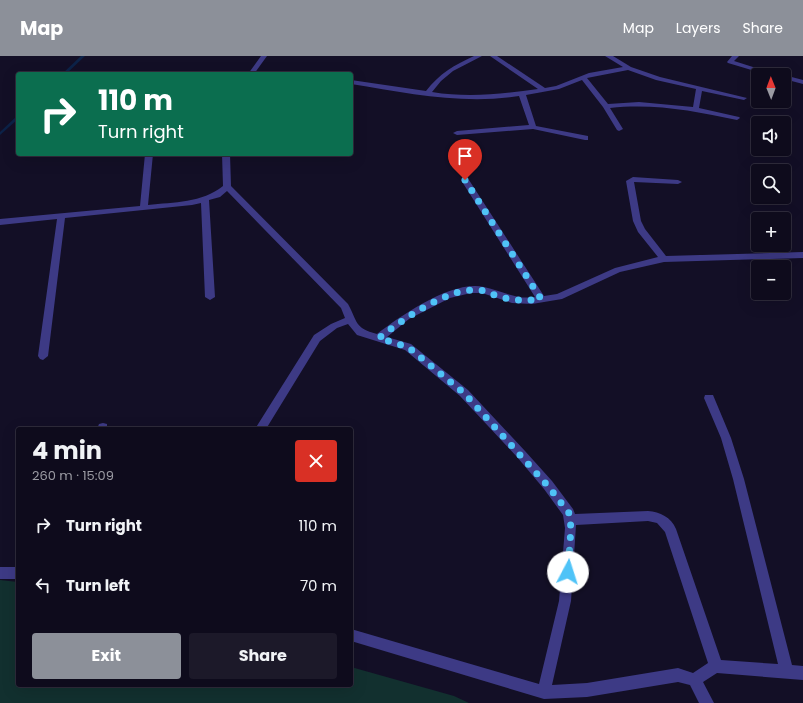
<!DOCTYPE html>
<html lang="en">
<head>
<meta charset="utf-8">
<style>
  body { margin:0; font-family:Poppins,sans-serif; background:#1c1929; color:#f1f3f6; height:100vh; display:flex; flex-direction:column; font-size:15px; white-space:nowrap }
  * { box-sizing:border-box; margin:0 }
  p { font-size:13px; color:#9b9ba3 }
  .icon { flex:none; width:22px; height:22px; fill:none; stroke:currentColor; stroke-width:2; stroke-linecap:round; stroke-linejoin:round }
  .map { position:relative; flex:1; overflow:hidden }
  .details { position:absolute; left:16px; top:371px; width:337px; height:260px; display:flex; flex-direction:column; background:#0e0b1c; border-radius:4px; box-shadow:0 4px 16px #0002,0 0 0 1px #2e2b3b }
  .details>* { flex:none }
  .hud { position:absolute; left:16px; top:16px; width:337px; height:84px; border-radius:4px; box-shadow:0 4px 16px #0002,0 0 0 1px #2e2b3b; background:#0b6e4f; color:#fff; overflow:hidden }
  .needle { width:26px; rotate:359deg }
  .fabs { position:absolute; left:751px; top:12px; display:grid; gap:8px }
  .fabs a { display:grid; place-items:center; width:40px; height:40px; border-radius:4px; background:#0e0b1c; box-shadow:0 4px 16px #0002,0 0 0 1px #2e2b3b; font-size:20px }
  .pin { position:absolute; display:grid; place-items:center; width:34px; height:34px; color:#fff; margin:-41px -17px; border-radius:50% 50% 50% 0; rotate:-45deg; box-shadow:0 0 4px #0007 }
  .pin .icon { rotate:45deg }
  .me { position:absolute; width:44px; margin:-22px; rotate:5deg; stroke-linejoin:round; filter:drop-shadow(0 0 3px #0008) }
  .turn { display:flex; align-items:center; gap:14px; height:84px; padding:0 16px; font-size:18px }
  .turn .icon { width:52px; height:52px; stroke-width:2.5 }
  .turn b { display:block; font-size:28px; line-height:34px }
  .round { display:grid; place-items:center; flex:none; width:42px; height:42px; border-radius:4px; background:#1c1929 }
  .summary { display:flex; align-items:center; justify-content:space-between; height:68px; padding:0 16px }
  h1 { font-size:24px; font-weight:700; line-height:30px }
  .cta { display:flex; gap:8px; margin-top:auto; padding:8px 16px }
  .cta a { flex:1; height:46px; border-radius:4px; background:#8c9099; color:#fff; font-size:16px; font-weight:700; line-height:46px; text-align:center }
  .cta a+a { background:#1c1929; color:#f1f3f6 }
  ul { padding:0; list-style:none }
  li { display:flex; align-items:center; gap:12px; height:60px; padding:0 16px }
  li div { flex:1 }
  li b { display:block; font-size:15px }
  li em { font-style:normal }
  header { display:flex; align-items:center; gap:24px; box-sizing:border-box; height:56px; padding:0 20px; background:#8c9099; color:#fff }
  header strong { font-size:19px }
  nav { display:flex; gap:22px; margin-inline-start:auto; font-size:14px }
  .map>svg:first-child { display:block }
  .green { fill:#12302f }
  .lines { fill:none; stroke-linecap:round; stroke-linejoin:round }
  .stream { fill:#0c2248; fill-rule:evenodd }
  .minor { fill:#3d3a85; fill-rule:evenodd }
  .route { stroke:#4fc3f7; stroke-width:7; stroke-dasharray:0 12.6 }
</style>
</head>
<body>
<header>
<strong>Map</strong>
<nav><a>Map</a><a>Layers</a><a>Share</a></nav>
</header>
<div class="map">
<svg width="803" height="647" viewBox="0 0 803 647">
  <rect width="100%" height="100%" fill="#130f26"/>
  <path class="green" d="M0 524 18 526V629H351V611L454 640 469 647H0Z"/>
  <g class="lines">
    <path class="stream" d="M81 0H85L66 18H62Z
      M17 60H18V63L0 79V76Z"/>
    <path class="minor" d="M261 0H267L254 18H248Z
      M474 0H482L453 15 441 25 432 36C468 42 503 38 538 33L490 0H497L545 32 556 30 589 17 623 11 605 0H613L631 11 660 21 747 42 744 44 702 35 699 52 739 61 740 62 737 64C695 55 653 47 610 52L623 73 619 75 617 74 603 51 582 24 559 33 526 39 536 70 588 80V84H585L533 73 457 79 453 77 457 75 529 69 519 40C463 49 407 37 351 28V24L426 35C439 18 454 9 474 0ZM628 14 656 24 696 33 693 51 639 46 608 48 587 22Z
      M732 0H739L734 5 778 19H768L728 7 727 6Z
      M784 19 803 24V28L784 23Z
      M145 98H153L148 149C174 146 202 147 223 130L222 98H230L231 130 348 248C358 266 354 272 377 278 402 259 452 224 484 231 502 235 517 244 535 241L461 124 465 122 469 124 544 240 557 238 615 212 658 201 638 176 633 165 626 125 633 121 678 124 682 126 678 128 634 126 641 165 645 173 666 200 803 196V202L664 206 620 216 562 243 532 248 512 247 482 237H471L450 242 409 263 387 281 411 288 468 334 525 395 552 425 573 453 575 458 648 455C660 456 671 461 676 473L721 604 778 608 733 423 721 382 704 342 705 339H713L731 382 744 423 792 609 803 610V624L717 617 703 626 714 647H699L690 629 678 626 587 641 544 643 351 585V573L539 628 559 545 565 472 563 459 544 433 517 401 460 340 405 294 357 279 348 268 337 272 320 285 266 373H255L314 279 331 268 345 262 341 252 227 135 220 141 209 144 215 241 210 244 205 241 201 147 192 149 65 162 48 300 43 304 40 303 38 300 57 163 0 169V163L140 150ZM648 465 657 467 665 476 708 607 693 617 678 612 587 627 552 629 571 545 576 469Z
      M103 367 107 368V373H97L99 368Z
      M0 511H18V523H0Z"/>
  </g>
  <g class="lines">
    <path class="route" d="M465 124 541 243C525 245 510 245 495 239 491 238 488 235 484 235 453 227 402 264 379 282L408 291 464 337 548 430 569 457 571 472 568 516"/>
  </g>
</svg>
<div class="fabs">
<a><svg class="needle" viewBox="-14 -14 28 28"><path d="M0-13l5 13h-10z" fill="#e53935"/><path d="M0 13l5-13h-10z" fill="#9b9ba3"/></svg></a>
<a><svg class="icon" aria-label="sound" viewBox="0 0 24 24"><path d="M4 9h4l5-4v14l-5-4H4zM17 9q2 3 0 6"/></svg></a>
<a><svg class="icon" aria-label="search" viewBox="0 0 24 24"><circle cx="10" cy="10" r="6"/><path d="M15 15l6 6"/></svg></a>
<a>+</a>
<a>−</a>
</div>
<div class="pin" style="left:465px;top:124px;background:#d93025"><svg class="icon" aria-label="arrive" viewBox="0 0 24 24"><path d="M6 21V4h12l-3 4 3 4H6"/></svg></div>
<svg class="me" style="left:568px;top:516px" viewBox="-20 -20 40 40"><circle r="19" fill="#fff"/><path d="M0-13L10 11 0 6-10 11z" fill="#4fc3f7"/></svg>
<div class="hud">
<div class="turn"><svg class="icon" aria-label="right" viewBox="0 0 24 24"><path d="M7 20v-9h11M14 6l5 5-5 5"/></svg><div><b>110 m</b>Turn right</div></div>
</div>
<section class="details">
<div class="summary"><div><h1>4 min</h1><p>260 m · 15:09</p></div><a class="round" style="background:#d93025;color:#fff"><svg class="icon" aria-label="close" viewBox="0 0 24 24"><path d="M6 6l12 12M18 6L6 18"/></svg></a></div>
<ul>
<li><svg class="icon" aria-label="right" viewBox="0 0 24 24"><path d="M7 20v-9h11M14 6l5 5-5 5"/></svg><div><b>Turn right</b></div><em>110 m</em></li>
<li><svg class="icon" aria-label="left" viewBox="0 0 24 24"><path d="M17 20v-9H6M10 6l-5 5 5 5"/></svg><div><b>Turn left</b></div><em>70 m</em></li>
</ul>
<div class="cta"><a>Exit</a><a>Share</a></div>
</section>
</div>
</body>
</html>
